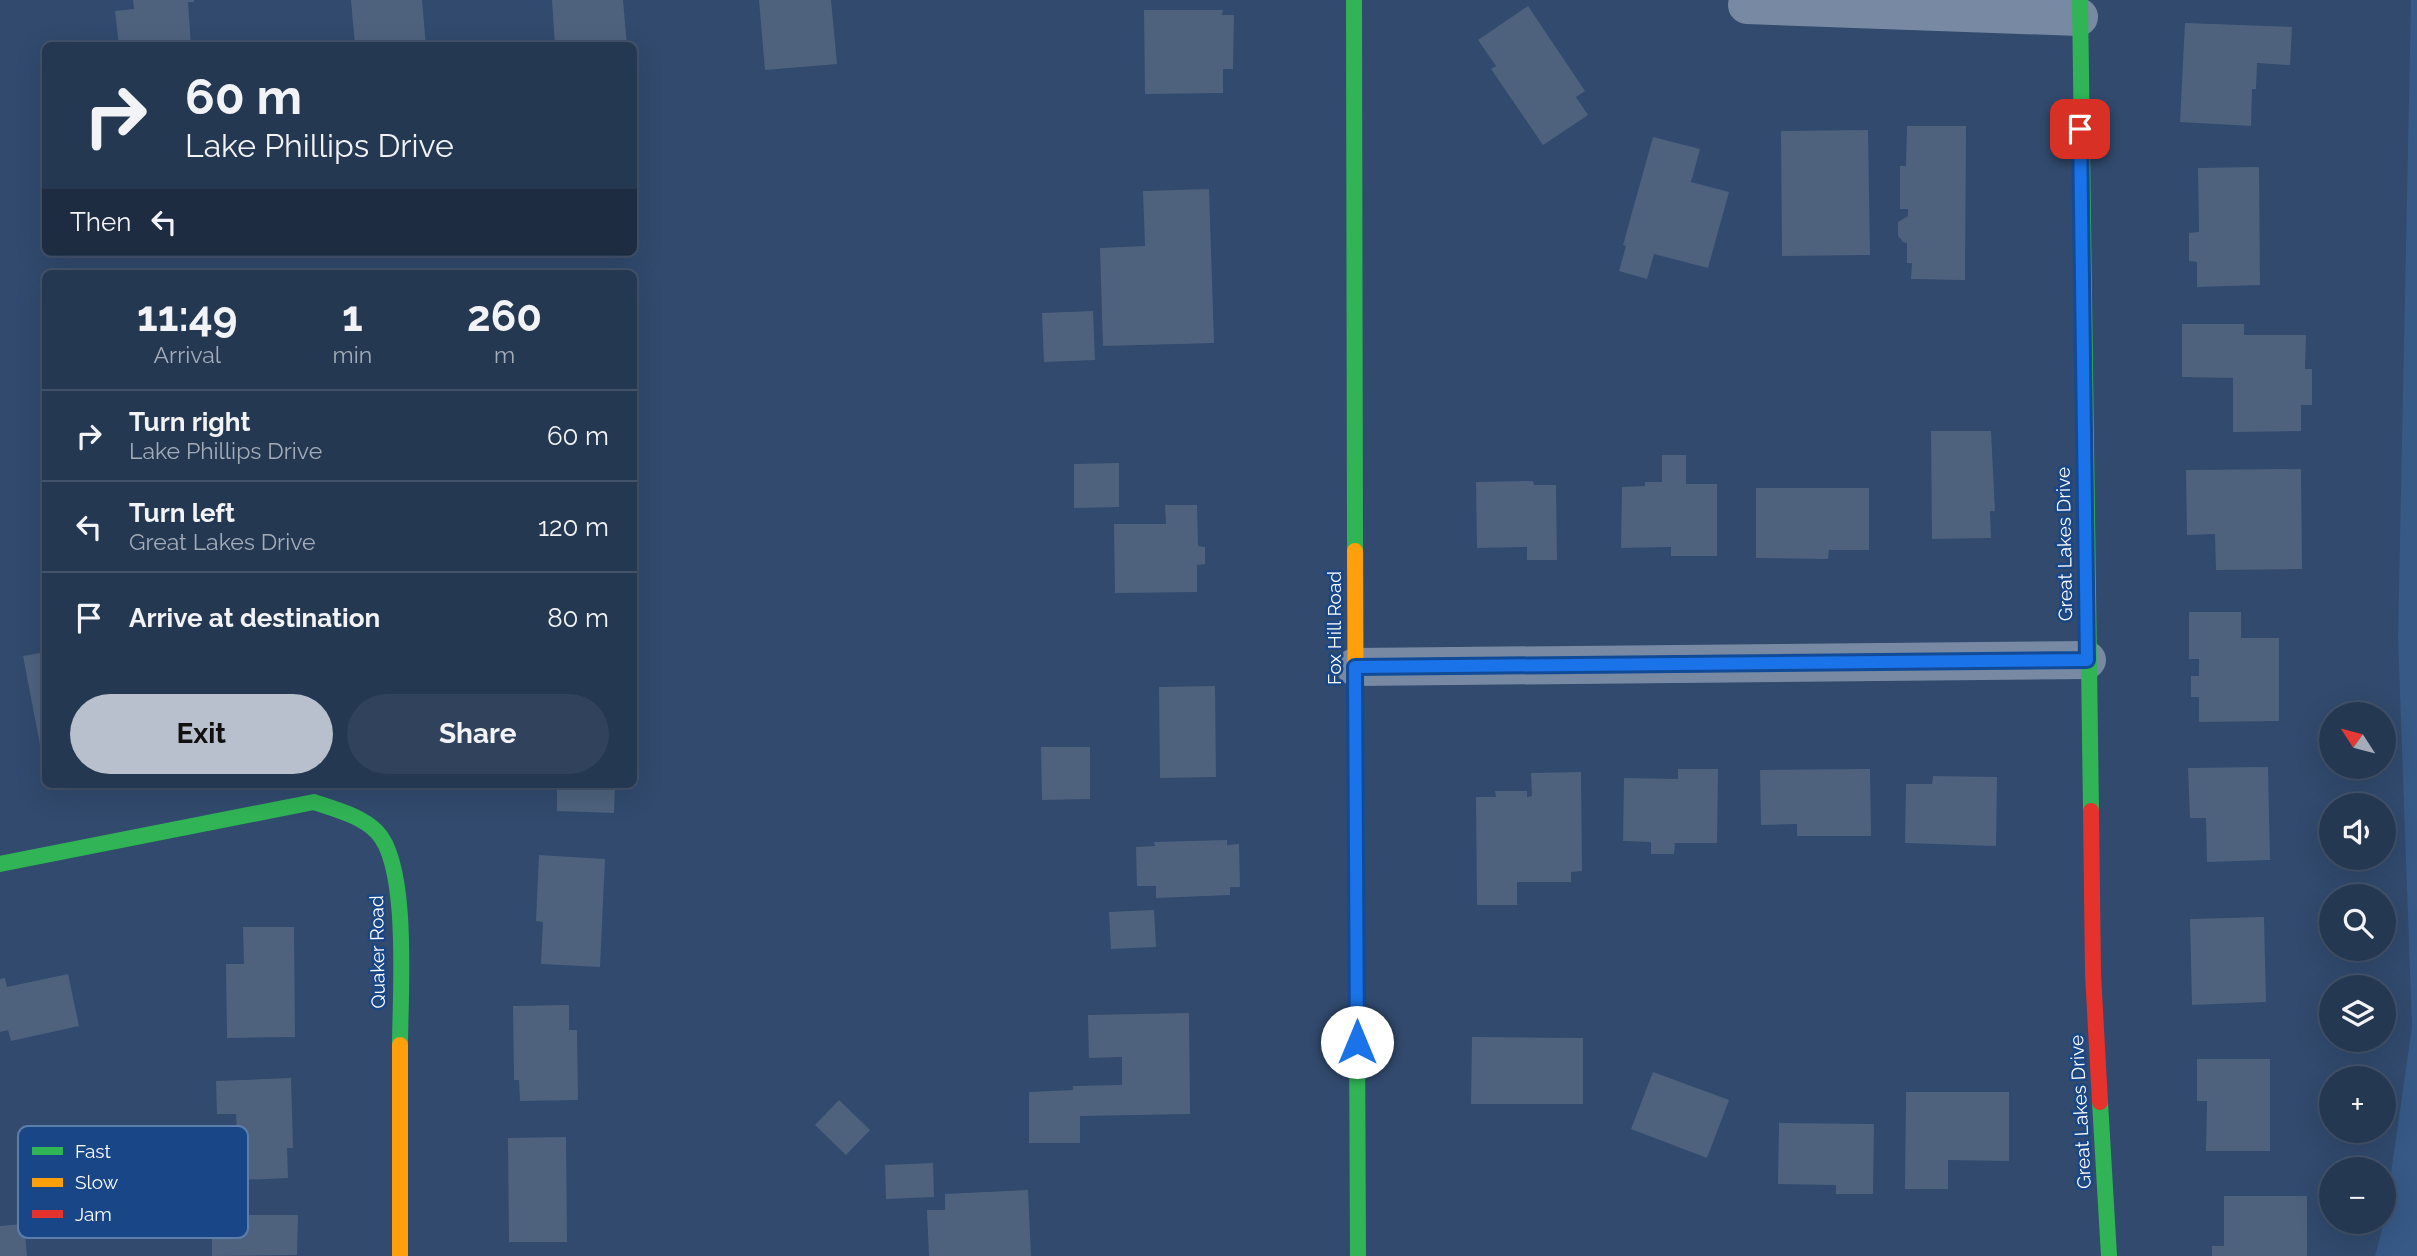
<!DOCTYPE html>
<html lang="en">
<head>
<meta charset="utf-8">
<style>
  body { margin:0; font-family:Raleway,sans-serif; background:#31435c; color:#f1f3f6; height:100vh; display:flex; flex-direction:column; font-size:26px; white-space:nowrap }
  * { box-sizing:border-box; margin:0 }
  p { font-size:23px; color:#a3acb8 }
  .icon { flex:none; width:38px; height:38px; fill:none; stroke:currentColor; stroke-width:2; stroke-linecap:round; stroke-linejoin:round }
  .map { position:relative; flex:1; overflow:hidden }
  .drawer { position:absolute; left:42px; top:270px; width:595px; height:518px; display:flex; flex-direction:column; background:#253852; border-radius:10px; box-shadow:0 7px 28px #0002,0 0 0 2px #425269 }
  .drawer>* { flex:none }
  .top-card { position:absolute; left:42px; top:42px; width:595px; height:214px; border-radius:10px; box-shadow:0 7px 28px #0002,0 0 0 2px #425269; background:#253852; color:#f1f3f6; overflow:hidden }
  .needle { width:46px; rotate:306deg }
  .tools { position:absolute; left:2319px; top:702px; display:grid; gap:14px }
  .tools a { display:grid; place-items:center; width:77px; height:77px; border-radius:50%; background:#253852; box-shadow:0 7px 28px #0002,0 0 0 2px #425269; font-size:35px }
  .pin { position:absolute; display:grid; place-items:center; width:60px; height:60px; color:#fff; margin:-30px; border-radius:14px; box-shadow:0 4px 10px #0006 }
  .me { position:absolute; width:77px; margin:-38px; rotate:0deg; stroke-linejoin:round; filter:drop-shadow(0 0 5px #0008) }
  .turn { display:flex; align-items:center; gap:24px; height:147px; padding:0 28px; font-size:32px }
  .turn .icon { width:91px; height:91px; stroke-width:2.5 }
  .turn b { display:block; font-size:49px; line-height:60px }
  .then { display:flex; align-items:center; height:66px; padding:0 28px; background:#0003; gap:14px; font-size:26px }
  .eta { display:flex; justify-content:space-evenly; align-items:center; height:119px; text-align:center }
  .eta b { font-size:42px; font-weight:700; line-height:49px }
  .primary-button { display:flex; gap:14px; margin-top:auto; padding:14px 28px }
  .primary-button a { flex:1; height:80px; border-radius:42px; background:#b7c0cc; color:#111; font-size:28px; font-weight:700; line-height:80px; text-align:center }
  .primary-button a+a { background:#31435c; color:#f1f3f6 }
  ul { padding:0; list-style:none }
  li { display:flex; align-items:center; gap:21px; height:91px; padding:0 28px; border-top:2px solid #425269 }
  li div { flex:1 }
  li b { display:block; font-size:26px }
  li em { font-style:normal }
  .map>svg:first-child { display:block }
  .water { fill:#375986 }
  .building { fill:#4e627e }
  .lines { fill:none; stroke-linecap:round; stroke-linejoin:round }
  .street { stroke:#788aa3; stroke-width:38 }
  .fast { stroke:#30b455; stroke-width:16 }
  .slow { stroke:#ff9f0a; stroke-width:16 }
  .jam { stroke:#e5322d; stroke-width:16 }
  .route-casing { stroke:#114b97; stroke-width:18 }
  .route { stroke:#1a73e8; stroke-width:12 }
  .labels { text-anchor:middle; dominant-baseline:central; stroke-width:5; stroke-linejoin:round; paint-order:stroke }
  .street-label { font-size:19px; fill:#fff; stroke:#184686 }
  .key { fill:#184686; stroke:#5d7eaa; stroke-width:2 }
  .key-label { font-size:19px; fill:#fff }
</style>
</head>
<body>
<div class="map">
<svg width="2417" height="1256" viewBox="0 0 2417 1256">
  <rect width="100%" height="100%" fill="#314a6d"/>
  <path class="water" d="M2411 0H2417V1256H2375L2384 1222 2412 1027 2398 638Z"/>
  <path class="building" d="M133 0H194V2H188L191 46H119L115 11 134 9Z
    M351 0H422L426 46H355Z
    M552 0H623L627 46H555Z
    M759 0H831L837 64 765 70Z
    M1528 6 1585 91 1576 97 1588 115 1543 145 1491 69 1496 66 1478 40Z
    M1144 10H1223L1222 15H1234L1233 69H1223V93L1145 94Z
    M2185 23 2292 27 2290 65 2257 63 2256 89H2252L2251 126 2180 122Z
    M1907 126H1966L1965 280 1911 279 1912 263H1907V243L1903 242 1898 236V222L1908 216V209H1900V166H1906Z
    M1868 130 1870 255 1782 256 1781 131Z
    M1653 137 1700 149 1691 182 1729 192 1708 268 1654 254 1647 279 1619 271 1626 246 1623 245Z
    M2259 167 2260 285 2197 287V262L2189 261V233L2199 232 2198 168Z
    M1209 189 1214 343 1103 346 1100 248 1145 246 1143 191Z
    M1093 311 1095 360 1044 362 1042 313Z
    M2182 324H2244V335H2306L2305 369H2312V405H2301V431L2233 432V378L2182 377Z
    M1931 431H1991L1995 511H1990L1991 538 1932 539Z
    M1662 455H1686V484H1717V556H1671V547L1621 548 1622 487 1645 486V482H1662Z
    M1119 463V507L1074 508V464Z
    M2301 469 2302 569 2216 570 2215 534 2187 535 2186 470Z
    M1533 481 1534 485H1556L1557 560H1527V547L1477 548 1476 482Z
    M1756 488H1869V550H1829L1828 559 1756 558Z
    M1165 505H1197L1198 546 1205 547V564L1197 565V592L1115 593 1114 524H1166Z
    M2189 612H2241V638H2279V721L2199 722V697H2191V676H2199V659H2189Z
    M46 652V755H42L23 656Z
    M1215 686 1216 777 1160 778 1159 687Z
    M1041 747H1090V799L1042 800Z
    M2268 767 2270 860 2207 862 2206 818H2190L2188 768Z
    M1678 769H1718L1717 843H1675L1674 854H1651V842L1623 841 1624 778 1678 779Z
    M1870 769 1871 836H1797V824L1761 825 1760 770Z
    M1581 772 1582 871 1571 872V882H1517V905H1477L1476 797H1496L1495 791H1527V797L1532 796 1531 773Z
    M1933 776 1997 777 1996 846 1905 843 1906 784H1932Z
    M557 784H615L614 813 557 811Z
    M1227 840V845L1239 844 1240 887H1230V895L1156 898V886H1137L1136 847 1155 846 1154 842Z
    M539 855 605 859 600 967 541 964 543 922 536 921Z
    M1154 910 1156 947 1111 949 1109 912Z
    M2264 917 2266 1002 2192 1005 2190 919Z
    M243 927H294L295 1037 227 1038 226 964H244Z
    M68 974 79 1026 11 1041 8 1030 0 1032V979L5 978 7 987Z
    M569 1005V1030H577L578 1100 520 1101 519 1080H514L513 1006Z
    M1189 1013 1190 1114 1080 1116V1143H1029V1092L1073 1090V1086L1122 1085V1057L1089 1058 1088 1015Z
    M1472 1037 1583 1038V1104H1471Z
    M2197 1059H2270V1151H2206L2207 1101H2197Z
    M1653 1072 1729 1100 1707 1158 1631 1129Z
    M291 1078 293 1148H287L288 1178 239 1180 236 1114H217L216 1081Z
    M1906 1092H2009V1161L1948 1160V1189H1905Z
    M839 1100 870 1130 846 1155 815 1125Z
    M1779 1123 1874 1124 1873 1194H1836V1185L1778 1184Z
    M566 1137 567 1242H509L508 1138Z
    M933 1163 934 1197 886 1199 885 1165Z
    M1028 1190 1031 1256H929L927 1210H945V1194Z
    M2224 1196H2307V1256H2212V1246H2224Z
    M212 1215H298L297 1255 212 1256Z
    M24 1224 27 1256H0V1226Z"/>
  <g class="lines">
    <path class="street" d="M1747 5 2079 17
      M1355 667 2087 660"/>
    <path class="fast" d="M1354 0 1355 551
      M2080 0 2091 811
      M1356 786 1358 1256
      M0 864 314 802C335 809 362 816 377 832 410 866 400 998 400 1045
      M2100 1102 2109 1256"/>
    <path class="slow" d="M1355 551 1356 786
      M400 1045V1256"/>
    <path class="jam" d="M2091 811 2093 974 2100 1102"/>
  </g>
  <g class="lines">
    <g class="route-casing">
      <path id="route" d="M1357 1042 1355 667 2087 660 2080 129"/>
    </g>
    <use href="#route" class="route"/>
  </g>
  <g class="labels">
    <g class="street-label">
      <text transform="translate(2064 544) rotate(-91)">Great Lakes Drive</text>
      <text transform="translate(1334 628) rotate(-90)">Fox Hill Road</text>
      <text transform="translate(377 952) rotate(-91)">Quaker Road</text>
      <text transform="translate(2080 1112) rotate(-93)">Great Lakes Drive</text>
    </g>
  </g>
  <rect x="18" y="1126" width="230" height="112" rx="10" class="key"/>
  <rect x="32" y="1147" width="31" height="8" fill="#30b455"/>
  <rect x="32" y="1178" width="31" height="9" fill="#ff9f0a"/>
  <rect x="32" y="1210" width="31" height="8" fill="#e5322d"/>
  <g class="key-label">
    <text x="75" y="1158">Fast</text>
    <text x="75" y="1189">Slow</text>
    <text x="75" y="1221">Jam</text>
  </g>
</svg>
<div class="tools">
<a><svg class="needle" viewBox="-14 -14 28 28"><path d="M0-13l5 13h-10z" fill="#e53935"/><path d="M0 13l5-13h-10z" fill="#a3acb8"/></svg></a>
<a><svg class="icon" aria-label="sound" viewBox="0 0 24 24"><path d="M4 9h4l5-4v14l-5-4H4zM17 9q2 3 0 6"/></svg></a>
<a><svg class="icon" aria-label="search" viewBox="0 0 24 24"><circle cx="10" cy="10" r="6"/><path d="M15 15l6 6"/></svg></a>
<a><svg class="icon" aria-label="layers" viewBox="0 0 24 24"><path d="M12 4l9 5-9 5-9-5zM3 14l9 5 9-5"/></svg></a>
<a>+</a>
<a>−</a>
</div>
<div class="pin" style="left:2080px;top:129px;background:#d93025"><svg class="icon" aria-label="arrive" viewBox="0 0 24 24"><path d="M6 21V4h12l-3 4 3 4H6"/></svg></div>
<svg class="me" style="left:1357px;top:1042px" viewBox="-20 -20 40 40"><circle r="19" fill="#fff"/><path d="M0-13L10 11 0 6-10 11z" fill="#1a73e8"/></svg>
<div class="top-card">
<div class="turn"><svg class="icon" aria-label="right" viewBox="0 0 24 24"><path d="M7 20v-9h11M14 6l5 5-5 5"/></svg><div><b>60 m</b>Lake Phillips Drive</div></div>
<div class="then">Then<svg class="icon" aria-label="left" viewBox="0 0 24 24"><path d="M17 20v-9H6M10 6l-5 5 5 5"/></svg></div>
</div>
<section class="drawer">
<div class="eta">
<div><b>11:49</b><p>Arrival</p></div>
<div><b>1</b><p>min</p></div>
<div><b>260</b><p>m</p></div>
</div>
<ul>
<li><svg class="icon" aria-label="right" viewBox="0 0 24 24"><path d="M7 20v-9h11M14 6l5 5-5 5"/></svg><div><b>Turn right</b><p>Lake Phillips Drive</p></div><em>60 m</em></li>
<li><svg class="icon" aria-label="left" viewBox="0 0 24 24"><path d="M17 20v-9H6M10 6l-5 5 5 5"/></svg><div><b>Turn left</b><p>Great Lakes Drive</p></div><em>120 m</em></li>
<li><svg class="icon" aria-label="arrive" viewBox="0 0 24 24"><path d="M6 21V4h12l-3 4 3 4H6"/></svg><div><b>Arrive at destination</b></div><em>80 m</em></li>
</ul>
<div class="primary-button"><a>Exit</a><a>Share</a></div>
</section>
</div>
</body>
</html>
